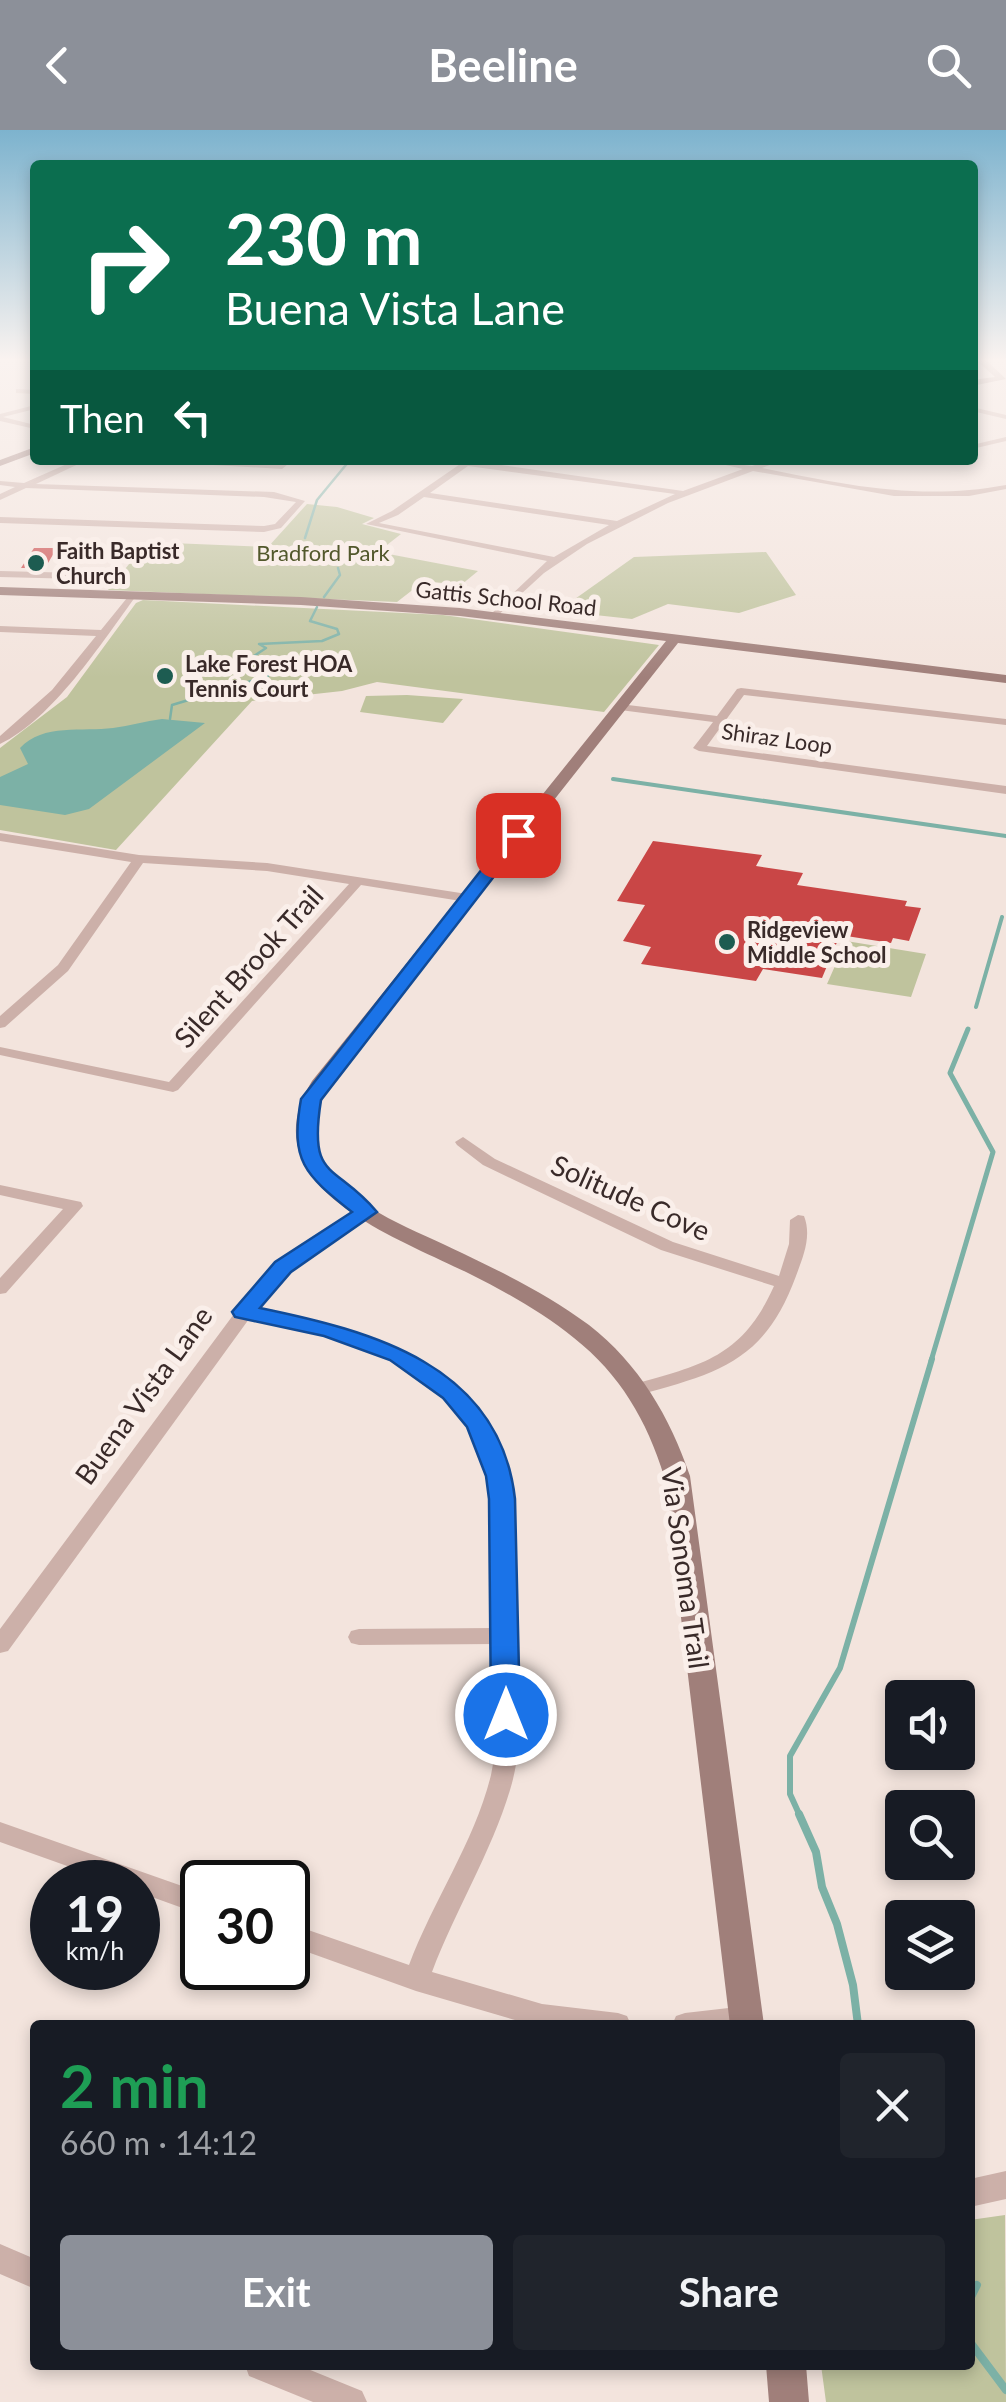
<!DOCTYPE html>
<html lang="en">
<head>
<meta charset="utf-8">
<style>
  body { margin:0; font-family:Lato,sans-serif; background:#20242c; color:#f1f3f6; height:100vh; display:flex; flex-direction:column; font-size:38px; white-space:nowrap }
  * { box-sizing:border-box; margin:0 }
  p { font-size:32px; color:#9ea1a6 }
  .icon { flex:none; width:55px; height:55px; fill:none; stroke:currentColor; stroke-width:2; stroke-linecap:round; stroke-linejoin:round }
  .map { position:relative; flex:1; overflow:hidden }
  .drawer { position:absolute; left:30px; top:1890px; width:945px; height:350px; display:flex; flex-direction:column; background:#171b24; border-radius:10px; box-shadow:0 5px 15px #0003 }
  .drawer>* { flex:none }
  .hud { position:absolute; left:30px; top:30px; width:948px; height:305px; border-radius:10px; box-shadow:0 5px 15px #0003; background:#0b6e4f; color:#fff; overflow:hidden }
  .tools { position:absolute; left:885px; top:1550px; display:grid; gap:20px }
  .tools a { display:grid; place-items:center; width:90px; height:90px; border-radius:10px; background:#171b24; box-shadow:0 5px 15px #0003; font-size:50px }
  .speed { position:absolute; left:30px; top:1730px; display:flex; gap:20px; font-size:50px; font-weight:700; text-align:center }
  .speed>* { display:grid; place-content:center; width:130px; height:130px; border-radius:50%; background:#171b24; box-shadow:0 5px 15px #0003; line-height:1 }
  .speed small { font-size:25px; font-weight:400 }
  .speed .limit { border:5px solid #111; border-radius:15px; background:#fff; color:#111 }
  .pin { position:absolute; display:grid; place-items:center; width:85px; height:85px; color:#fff; margin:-42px; border-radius:20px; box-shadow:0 5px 15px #0006 }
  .me { position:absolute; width:110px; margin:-55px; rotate:0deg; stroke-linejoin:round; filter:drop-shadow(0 0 8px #0008) }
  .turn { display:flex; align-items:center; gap:35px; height:210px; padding:0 30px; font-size:45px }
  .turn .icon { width:130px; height:130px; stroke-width:2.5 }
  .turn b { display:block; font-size:70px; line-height:85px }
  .then { display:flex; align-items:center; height:95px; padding:0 30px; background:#0003; gap:20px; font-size:38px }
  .round { display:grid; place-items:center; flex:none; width:105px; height:105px; border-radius:10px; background:#20242c }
  .head { display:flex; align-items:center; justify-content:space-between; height:170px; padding:0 30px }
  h1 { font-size:60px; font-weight:700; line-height:75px; color:#1e9e55 }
  .primary-button { display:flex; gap:20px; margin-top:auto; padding:20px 30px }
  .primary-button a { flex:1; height:115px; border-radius:10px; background:#8c9099; color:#fff; font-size:40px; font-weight:700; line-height:115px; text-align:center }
  .primary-button a+a { background:#20242c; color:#f1f3f6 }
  header { display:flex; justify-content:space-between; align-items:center; height:130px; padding:0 30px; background:#8c9099; color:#fff; font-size:45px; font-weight:700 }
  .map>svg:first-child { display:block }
  .green { fill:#bfc39d }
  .water { fill:#7cb1a6 }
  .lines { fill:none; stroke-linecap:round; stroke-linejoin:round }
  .stream-far4 { stroke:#7cb1a6; stroke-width:2.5 }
  .stream-far3 { stroke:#7cb1a6; stroke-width:4 }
  .stream-far2 { stroke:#7cb1a6; stroke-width:5 }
  .stream-far1 { stroke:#7cb1a6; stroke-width:6 }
  .stream { stroke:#7cb1a6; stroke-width:8 }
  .building { fill:#c94646 }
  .street { fill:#ccb0a9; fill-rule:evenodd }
  .secondary { fill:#a07f7a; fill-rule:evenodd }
  .route { fill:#1a73e8; stroke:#114b97; stroke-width:2.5 }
  .poi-dot { fill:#1d5c51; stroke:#faefea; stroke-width:4 }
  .labels { text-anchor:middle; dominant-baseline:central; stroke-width:10; stroke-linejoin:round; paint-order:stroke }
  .far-poi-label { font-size:22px; font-weight:bold; fill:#392a29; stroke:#faefea; text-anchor:start }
  .far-park-label { font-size:22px; fill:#52582c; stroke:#faefea }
  .far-street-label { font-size:22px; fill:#392a29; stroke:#faefea }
  .street-label { font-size:28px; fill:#392a29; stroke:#faefea }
</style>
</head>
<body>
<header><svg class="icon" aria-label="back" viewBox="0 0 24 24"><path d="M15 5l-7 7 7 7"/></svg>Beeline<svg class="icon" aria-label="search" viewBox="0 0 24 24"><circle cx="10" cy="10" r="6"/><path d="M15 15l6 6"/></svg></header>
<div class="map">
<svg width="1006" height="2272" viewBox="0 0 1006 2272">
  <rect width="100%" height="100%" fill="#f3e4dd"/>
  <path class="green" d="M307 374 337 377 374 388 362 394 401 404 378 422 478 441 461 455 424 451 397 472 108 460 147 412 268 417Z
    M766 422 796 465 739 483 668 474 632 489 558 481 634 427Z
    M143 470 443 485 659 515 604 582 377 552 342 561 252 571 116 720 0 700V618L67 567 136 473Z
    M407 565 463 569 443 593 360 582 366 566Z
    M846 811 926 824 911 867 827 854Z
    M1005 2085 1006 2272H826L821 2235H970V2090Z"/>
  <path class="water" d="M162 589 205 593 89 679 65 685 0 675V647L28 634 20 618C43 593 83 602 113 598 130 596 145 591 162 589Z"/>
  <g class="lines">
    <path class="stream-far4" d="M305 408 317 370 350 330
      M324 467 340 445 338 438
      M170 589 172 575 268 546 265 535 254 526 266 518 259 514 322 511 339 504 337 499 310 491 317 477"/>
    <path class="stream-far3" d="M613 649 1006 706
      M976 877 1002 787"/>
    <path class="stream-far2" d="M931 1231 993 1022 950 943 968 899"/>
    <path class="stream-far1" d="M800 1686 790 1664V1626L840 1538 932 1229"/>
    <path class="stream" d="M799 1684 816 1722 822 1757 837 1794 853 1855 858 1895
      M970 2169 977 2155
      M970 2212 1006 2260"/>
  </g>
  <path class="building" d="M34 418H57L45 438H21Z
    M653 711 762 725 756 736 803 743 797 755 907 771 905 776 921 778 909 811 893 808 891 813 840 805 822 848 763 839 756 851 641 834 651 817 623 811 645 775 617 771Z"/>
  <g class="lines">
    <path class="street" d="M16 259 35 260V264L16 263Z
      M35 275V279L3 287 35 295V299L0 291V284Z
      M972 277 1006 285V289L972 281Z
      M1006 307V311L972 319V315Z
      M76 330H87L36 354 274 362 305 371 281 398 264 402 0 393V387L264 396 275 394 296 372 264 367 26 358 0 370V364L15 357 0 355V351L24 353Z
      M128 330 280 335 285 330H293L282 339Z
      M466 330 683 361 743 339 704 330 752 336 770 330H782L762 338C846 355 920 371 1006 355V359L969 366H894L753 341 668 373 587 414 544 443 494 489 489 486 491 484 547 431 366 394 392 381ZM468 336 675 364 617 391 430 363ZM424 367 609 395 554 427 379 393 398 385Z
      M0 441 79 443 84 446 79 449 0 447Z
      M131 463 136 466C103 511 52 590 0 614V606L52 560 96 506 0 502V496L101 500Z
      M741 558 1006 589V595L744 565 707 616 1006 656V664L699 621 693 618 713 592 620 580 615 577 620 574 717 586 737 559Z
      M0 703 139 725 267 733 467 764 474 768 467 772 361 755 178 960 173 962 0 925V917L169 952 349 754 267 741 143 733 68 841 5 897 0 898V886L58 835 131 732 0 711Z
      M463 1007 495 1029 673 1112 779 1146 789 1114 790 1090 798 1085 804 1086C812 1106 803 1127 796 1146 765 1231 719 1243 638 1265L631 1263 629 1259 631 1255C701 1235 742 1228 774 1156L661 1120 483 1035 457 1015 455 1012Z
      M0 1055 81 1072 83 1076 6 1163 0 1164V1148L63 1079 0 1065Z
      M366 1077 374 1082 372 1086C330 1112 286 1138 256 1179 362 1199 483 1230 510 1350 520 1394 514 1442 516 1486 518 1543 527 1605 510 1660 491 1723 455 1781 432 1842L542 1874 618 1883 627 1886 631 1895H532L416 1861 288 1815V1793L409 1835C433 1771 475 1711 491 1645 500 1602 497 1557 495 1514L359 1515 351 1513 348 1507 351 1501 359 1499 495 1498C493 1450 499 1400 490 1353 470 1238 348 1208 249 1189L8 1521 0 1523V1499L254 1157 297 1118Z
      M0 1692 202 1763V1785L138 1762V1752H112L0 1712Z
      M746 1876 755 1879 759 1888 756 1895H672L676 1886 685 1883Z
      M1006 2041V2069L970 2077V2049Z
      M0 2114 35 2129V2159L0 2144Z
      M245 2235H298L362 2261 367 2272H313L249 2246Z"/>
    <path class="secondary" d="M975 229H985L1006 249 972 256V250L995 247Z
      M35 317V323L0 336V330Z
      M0 457 301 467 460 478 1006 545V553L678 513 328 956C316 982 310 1011 327 1037 354 1080 418 1101 462 1123 506 1144 550 1166 589 1195 639 1234 670 1287 690 1346L764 1895H730L664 1346C647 1291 620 1244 574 1208 542 1182 506 1162 470 1144 399 1108 246 1057 312 951L666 511 460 486 301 475 0 465Z
      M766 2235H806L809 2272H769Z"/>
  </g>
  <linearGradient id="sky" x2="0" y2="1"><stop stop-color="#7db3ce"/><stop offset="0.42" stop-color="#faf3f0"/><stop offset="1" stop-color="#faf3f0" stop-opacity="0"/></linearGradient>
  <rect width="1006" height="548" fill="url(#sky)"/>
  <path class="route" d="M512 701 526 705 321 970C308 1052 335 1032 377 1082L291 1142 260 1178C371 1201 500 1234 515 1369L520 1585 516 1593 506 1596 495 1593 491 1585 489 1369 486 1346 467 1297 443 1268 390 1230 324 1206 235 1187 232 1182 275 1132 352 1082C304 1044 290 1031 301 969Z"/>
  <g class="poi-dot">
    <circle cx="36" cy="433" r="10"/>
    <circle cx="165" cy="546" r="10"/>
    <circle cx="727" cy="812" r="10"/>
  </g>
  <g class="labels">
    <g class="far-poi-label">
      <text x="56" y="420">Faith Baptist<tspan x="56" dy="25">Church</tspan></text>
      <text x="185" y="533">Lake Forest HOA<tspan x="185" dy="25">Tennis Court</tspan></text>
      <text x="747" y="799">Ridgeview<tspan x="747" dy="25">Middle School</tspan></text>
    </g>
    <g class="far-park-label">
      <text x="323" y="422">Bradford Park</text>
    </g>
    <g class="far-street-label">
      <text transform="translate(506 468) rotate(6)">Gattis School Road</text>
      <text transform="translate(777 608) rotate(8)">Shiraz Loop</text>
    </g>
    <g class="street-label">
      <text transform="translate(248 836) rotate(-48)">Silent Brook Trail</text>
      <text transform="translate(631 1067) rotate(24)">Solitude Cove</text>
      <text transform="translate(143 1265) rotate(-54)">Buena Vista Lane</text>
      <text transform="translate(686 1438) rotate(82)">Via Sonoma Trail</text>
    </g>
  </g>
</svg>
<div class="tools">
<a><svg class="icon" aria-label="sound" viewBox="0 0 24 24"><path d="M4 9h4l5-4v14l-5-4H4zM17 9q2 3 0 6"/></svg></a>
<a><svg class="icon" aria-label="search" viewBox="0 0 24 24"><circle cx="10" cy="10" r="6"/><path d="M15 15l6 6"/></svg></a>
<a><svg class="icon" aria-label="layers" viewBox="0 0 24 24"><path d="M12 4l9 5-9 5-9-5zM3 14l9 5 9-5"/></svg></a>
</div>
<div class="speed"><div>19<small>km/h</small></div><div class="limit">30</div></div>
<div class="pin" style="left:518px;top:705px;background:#d93025"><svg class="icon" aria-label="arrive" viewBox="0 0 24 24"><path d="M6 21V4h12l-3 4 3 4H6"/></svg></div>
<svg class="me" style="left:506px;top:1585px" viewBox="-20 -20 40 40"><circle r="17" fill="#1a73e8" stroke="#fff" stroke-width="3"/><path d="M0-11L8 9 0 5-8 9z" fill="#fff"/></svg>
<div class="hud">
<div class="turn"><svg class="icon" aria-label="right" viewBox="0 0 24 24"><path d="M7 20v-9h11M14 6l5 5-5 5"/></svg><div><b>230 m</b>Buena Vista Lane</div></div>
<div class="then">Then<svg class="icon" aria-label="left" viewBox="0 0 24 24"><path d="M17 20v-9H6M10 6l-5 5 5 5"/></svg></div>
</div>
<section class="drawer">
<div class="head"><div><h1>2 min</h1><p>660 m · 14:12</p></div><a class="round"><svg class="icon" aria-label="close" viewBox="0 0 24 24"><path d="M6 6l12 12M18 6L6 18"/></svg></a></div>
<div class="primary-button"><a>Exit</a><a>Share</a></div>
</section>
</div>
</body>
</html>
